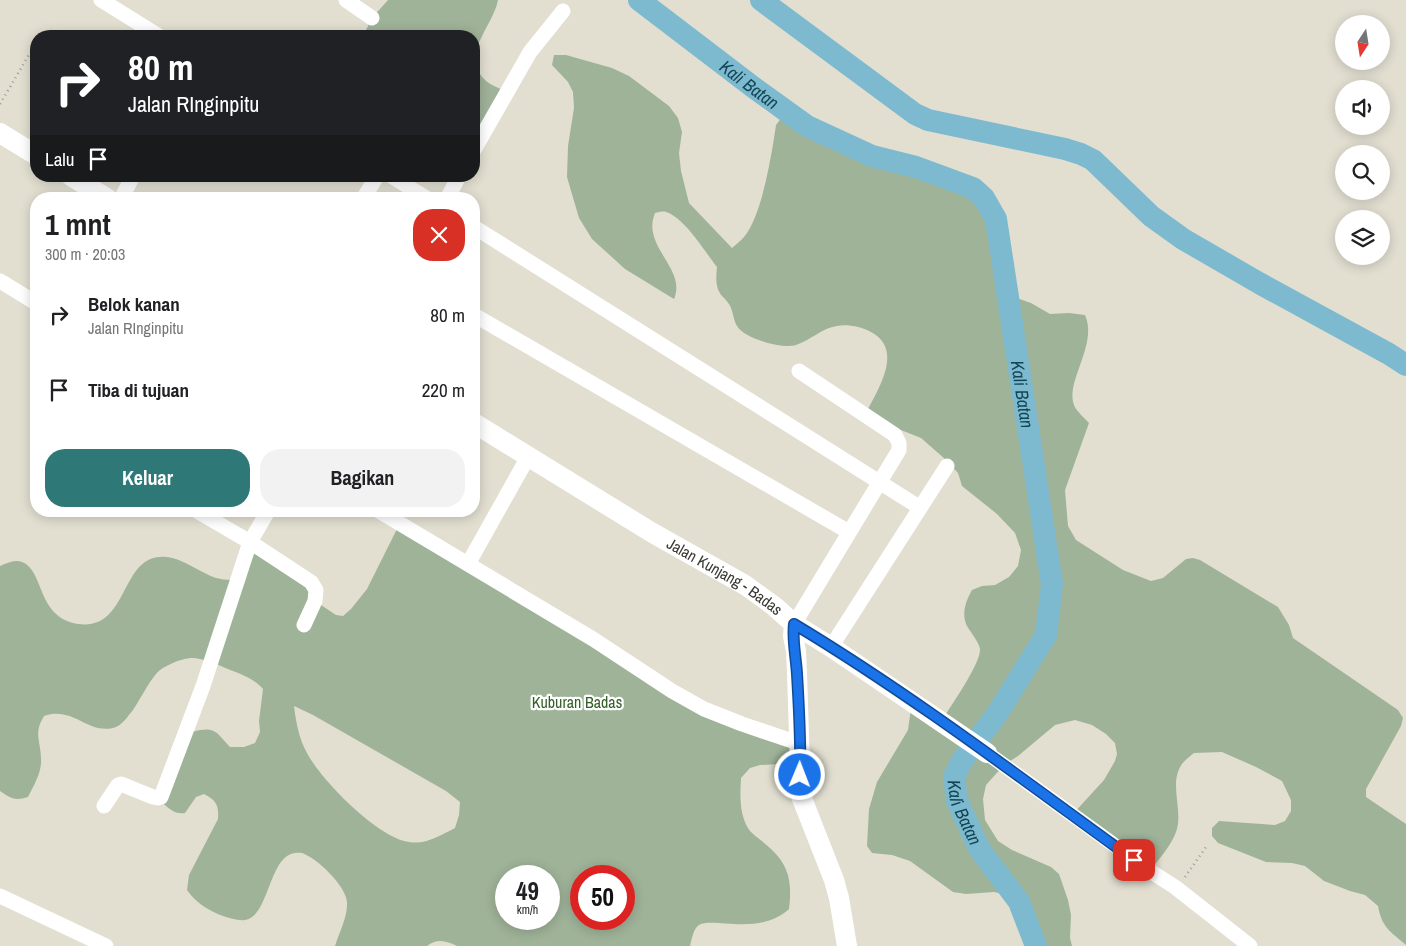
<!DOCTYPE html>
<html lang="id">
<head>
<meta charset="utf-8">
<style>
  body { margin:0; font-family:"Archivo Narrow",sans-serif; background:#f2f2f2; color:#202124; height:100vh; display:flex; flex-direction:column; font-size:19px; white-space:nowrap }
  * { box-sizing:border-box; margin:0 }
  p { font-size:16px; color:#757577 }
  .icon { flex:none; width:28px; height:28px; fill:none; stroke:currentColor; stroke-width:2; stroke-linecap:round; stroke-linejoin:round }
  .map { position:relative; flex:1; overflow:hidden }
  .drawer { position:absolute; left:30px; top:192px; width:450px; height:325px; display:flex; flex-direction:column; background:#fff; border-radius:20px; box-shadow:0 2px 12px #0003 }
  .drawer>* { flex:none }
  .top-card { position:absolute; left:30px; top:30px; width:450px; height:152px; border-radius:20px; box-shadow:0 2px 12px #0003; background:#202124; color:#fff; overflow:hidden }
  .needle { width:32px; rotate:192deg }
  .buttons { position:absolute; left:1335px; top:15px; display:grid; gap:10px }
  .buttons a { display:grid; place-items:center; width:55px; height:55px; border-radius:50%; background:#fff; box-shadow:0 2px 12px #0003; font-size:25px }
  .speed { position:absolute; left:495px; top:865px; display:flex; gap:10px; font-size:25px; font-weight:700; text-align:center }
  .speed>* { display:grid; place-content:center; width:65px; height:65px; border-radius:50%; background:#fff; box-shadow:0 2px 12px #0003; line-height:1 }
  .speed small { font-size:12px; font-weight:400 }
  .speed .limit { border:8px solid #d22; background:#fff; color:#111 }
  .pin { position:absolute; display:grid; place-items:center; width:42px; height:42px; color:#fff; margin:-21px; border-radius:10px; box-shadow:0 2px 8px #0006 }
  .me { position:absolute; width:55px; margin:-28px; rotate:1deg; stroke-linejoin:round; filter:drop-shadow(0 0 4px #0008) }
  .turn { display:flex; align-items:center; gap:18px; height:105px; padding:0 15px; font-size:22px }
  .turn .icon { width:65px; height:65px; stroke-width:2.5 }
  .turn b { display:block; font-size:35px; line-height:42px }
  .then { display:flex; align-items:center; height:48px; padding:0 15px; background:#0003; gap:10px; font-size:19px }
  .round { display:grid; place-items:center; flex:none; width:52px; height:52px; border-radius:20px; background:#f2f2f2 }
  .headline { display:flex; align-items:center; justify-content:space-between; height:85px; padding:0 15px }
  h1 { font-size:30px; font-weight:700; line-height:38px }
  .action { display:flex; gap:10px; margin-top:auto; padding:10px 15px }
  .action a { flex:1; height:58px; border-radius:20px; background:#2e7877; color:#fff; font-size:20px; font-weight:700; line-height:58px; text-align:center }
  .action a+a { background:#f2f2f2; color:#202124 }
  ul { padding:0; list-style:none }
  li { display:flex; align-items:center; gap:15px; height:75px; padding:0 15px }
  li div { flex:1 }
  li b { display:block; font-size:19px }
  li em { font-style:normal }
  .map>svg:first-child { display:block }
  .green { fill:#9fb399; fill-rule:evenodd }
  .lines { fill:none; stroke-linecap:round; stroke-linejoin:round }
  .river { stroke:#7ebacf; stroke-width:22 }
  .path { stroke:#9d9b91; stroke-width:2.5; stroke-dasharray:1 4; stroke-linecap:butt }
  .street { stroke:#fff; stroke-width:15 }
  .secondary { stroke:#fff; stroke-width:20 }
  .route-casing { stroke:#114b97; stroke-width:12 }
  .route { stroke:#1a73e8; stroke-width:9 }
  .labels { text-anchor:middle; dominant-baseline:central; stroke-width:4.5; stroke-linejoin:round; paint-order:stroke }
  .street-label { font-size:16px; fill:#3b3a35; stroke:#fff }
  .park-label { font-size:16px; fill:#346028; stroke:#fff }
  .water-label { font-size:18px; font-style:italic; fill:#124656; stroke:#fff }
</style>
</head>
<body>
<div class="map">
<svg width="1406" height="946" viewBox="0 0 1406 946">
  <rect width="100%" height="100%" fill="#e2dfd1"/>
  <path class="green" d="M388 0H498C493 27 459 55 485 80 490 85 500 88 506 92L485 131 474 124V36H363L372 18Z
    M554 55H566L612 68 629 76 669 106 678 118 682 132 679 153 681 171 689 203 732 248C736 244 741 241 744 237 762 216 772 153 776 125L782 117 789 113 807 126 872 156 916 167 973 188 984 198 996 219 1007 291 1014 297 1031 303 1050 314 1069 313 1085 315C1099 346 1061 386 1076 409 1080 414 1085 419 1089 423L1065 490 1068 526 1076 540 1123 570 1151 581 1163 578 1186 559 1193 558 1200 560 1278 607 1289 625 1293 638 1398 710 1403 718 1401 726 1366 789V797L1406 824V945C1390 931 1382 928 1378 906L1365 895 1350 891 1324 881 1305 866 1292 863 1266 862 1218 843 1212 836V828L1219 821 1275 825 1285 821 1291 811V800L1282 781 1256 767 1222 752 1194 753C1190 756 1185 760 1182 764 1168 784 1184 811 1176 832 1171 846 1159 859 1150 871L1072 815 1104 780 1115 761 1117 754 1115 743 1106 734 1092 725 1075 720 1055 725 1018 756 1004 765 986 785 983 799 985 820 998 841 1012 850 1051 867 1059 874 1068 900 1071 915 1070 938 1072 946H1036L1019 902 1014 896 994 892 966 894 953 892 910 861 892 855 872 853 867 846 869 809 877 782 908 730 912 701 942 720C951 706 981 663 980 649 979 643 974 637 971 632 960 619 964 604 972 590L982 586 995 585 1009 577 1018 566 1021 550 1015 533 997 514 962 486 958 473 945 459 921 438 901 430 895 435 865 415C877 391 905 350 871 332 862 327 847 324 837 326 822 328 811 340 796 345 782 349 745 339 737 326 734 321 733 313 731 308 729 303 726 300 722 296 715 288 716 277 717 267 705 252 685 218 666 212 663 211 659 212 655 213 641 247 687 268 674 299L625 269 592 239 579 218 567 177 568 146 574 108 573 92 568 82 552 65Z
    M400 523 672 691 801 744 800 763 760 765 750 768 741 778C740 795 739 816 750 831 756 837 765 843 771 849 790 866 792 885 789 909 769 927 744 925 719 923 713 923 704 922 699 925 693 929 692 939 690 946H457C447 941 437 938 427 946H335C339 933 348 916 347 902 346 886 317 858 302 853 297 852 291 853 287 856 269 868 266 918 245 920 238 921 230 918 223 916 209 911 195 902 187 890L189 875 218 819C219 805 216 800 204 794L196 797 185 813C173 815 166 806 158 798L185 735C195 731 210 725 219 735 223 739 226 743 230 747H244L255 743 260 732 259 721 263 689C253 677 237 673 223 667 215 663 203 659 194 658 184 657 162 666 156 674 147 685 141 698 133 710 127 717 123 725 113 728 87 734 73 706 44 716 33 734 41 741 41 759 42 772 34 785 28 797 16 801 11 799 0 791V566C7 563 15 559 22 562 45 571 36 617 78 624 128 631 120 559 160 557 179 555 198 572 216 578 221 579 226 580 231 580L250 542 311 582 315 601 336 615 343 616 351 609 367 589ZM294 706 313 715 446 791 460 802 459 815 455 828C441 835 426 845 409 842 378 838 321 780 307 753 299 739 296 722 294 706ZM506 876H549V919H506ZM581 876H624V919H581Z"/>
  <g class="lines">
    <g class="river">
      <path id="s1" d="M639 0 753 87 807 126 872 156 916 167 973 188 984 198 996 219 1052 584 1046 635 997 714 961 762 954 777 957 801 980 850 1019 902 1036 946"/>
      <path d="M761 0 915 114 928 120 1065 149 1081 154 1093 160 1151 216 1183 239 1259 283 1389 354 1406 365"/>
    </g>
    <path class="path" d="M0 104 30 53
      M1185 877 1206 847"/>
    <path class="street" d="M101 0 159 36
      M346 0 372 18
      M474 150 530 52 563 11
      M391 176 428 199
      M121 199 133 176
      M363 199 377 176
      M447 199 459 176
      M474 227 919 507
      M0 281 36 303
      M474 315 849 532
      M197 511 250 542 268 511
      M379 511 593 639 672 691 704 709 742 724 801 744
      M468 564 528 457
      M794 624 899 450V443L895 435 799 371
      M831 647 947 466
      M987 753 1150 871 1175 887 1250 946
      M104 806 118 785 121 784 153 797 158 798 161 797 203 686 250 542 311 582 316 590 315 601 304 625
      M0 896 106 946"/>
    <g class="secondary">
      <path d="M0 133 36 155"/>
      <path d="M71 176 108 199"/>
      <path id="s2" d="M474 423 651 532 745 585 774 606 794 624 831 647 987 753"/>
      <path d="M794 624 793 636 796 651 797 673 801 796 834 880 839 898 847 946"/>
    </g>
  </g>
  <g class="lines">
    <g class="route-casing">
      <path id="route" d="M800 775C801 741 799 707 797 674 796 657 792 640 794 624 912 695 1022 779 1134 860"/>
    </g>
    <use href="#route" class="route"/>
  </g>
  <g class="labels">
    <g class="street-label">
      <text stroke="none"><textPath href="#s2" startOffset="294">Jalan Kunjang - Badas</textPath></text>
    </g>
    <g class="park-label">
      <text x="577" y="702">Kuburan Badas</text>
    </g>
    <g class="water-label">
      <text stroke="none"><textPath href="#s1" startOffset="139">Kali Batan</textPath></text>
      <text stroke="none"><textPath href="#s1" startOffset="604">Kali Batan</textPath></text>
      <text stroke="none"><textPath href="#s1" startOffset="1054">Kali Batan</textPath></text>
    </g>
  </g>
</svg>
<div class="buttons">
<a><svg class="needle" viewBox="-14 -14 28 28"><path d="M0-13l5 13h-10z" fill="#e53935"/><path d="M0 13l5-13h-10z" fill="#757577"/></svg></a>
<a><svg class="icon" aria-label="sound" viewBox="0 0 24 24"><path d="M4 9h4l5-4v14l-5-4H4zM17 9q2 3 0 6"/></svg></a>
<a><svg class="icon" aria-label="search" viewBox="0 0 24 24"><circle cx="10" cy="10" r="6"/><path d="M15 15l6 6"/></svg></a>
<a><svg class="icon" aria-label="layers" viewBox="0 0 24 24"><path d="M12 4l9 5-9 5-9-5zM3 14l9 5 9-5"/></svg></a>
</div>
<div class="speed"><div>49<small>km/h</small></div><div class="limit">50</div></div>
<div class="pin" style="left:1134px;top:860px;background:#d93025"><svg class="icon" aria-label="arrive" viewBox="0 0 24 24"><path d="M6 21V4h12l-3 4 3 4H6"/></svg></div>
<svg class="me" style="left:800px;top:775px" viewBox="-20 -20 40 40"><circle r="17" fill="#1a73e8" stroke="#fff" stroke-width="3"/><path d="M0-11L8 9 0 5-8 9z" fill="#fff"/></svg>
<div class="top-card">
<div class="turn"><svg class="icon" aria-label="right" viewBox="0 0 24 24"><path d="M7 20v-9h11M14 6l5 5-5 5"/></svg><div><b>80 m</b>Jalan RInginpitu</div></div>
<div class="then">Lalu<svg class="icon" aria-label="arrive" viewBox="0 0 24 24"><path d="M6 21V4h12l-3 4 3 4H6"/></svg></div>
</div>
<section class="drawer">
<div class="headline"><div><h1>1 mnt</h1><p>300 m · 20:03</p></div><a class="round" style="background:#d93025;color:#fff"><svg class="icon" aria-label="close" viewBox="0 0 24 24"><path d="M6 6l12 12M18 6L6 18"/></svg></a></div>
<ul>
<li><svg class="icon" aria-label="right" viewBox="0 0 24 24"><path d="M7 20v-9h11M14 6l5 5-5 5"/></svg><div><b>Belok kanan</b><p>Jalan RInginpitu</p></div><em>80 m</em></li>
<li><svg class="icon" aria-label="arrive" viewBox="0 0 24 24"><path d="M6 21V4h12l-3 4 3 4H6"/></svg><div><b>Tiba di tujuan</b></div><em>220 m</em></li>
</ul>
<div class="action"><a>Keluar</a><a>Bagikan</a></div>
</section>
</div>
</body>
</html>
